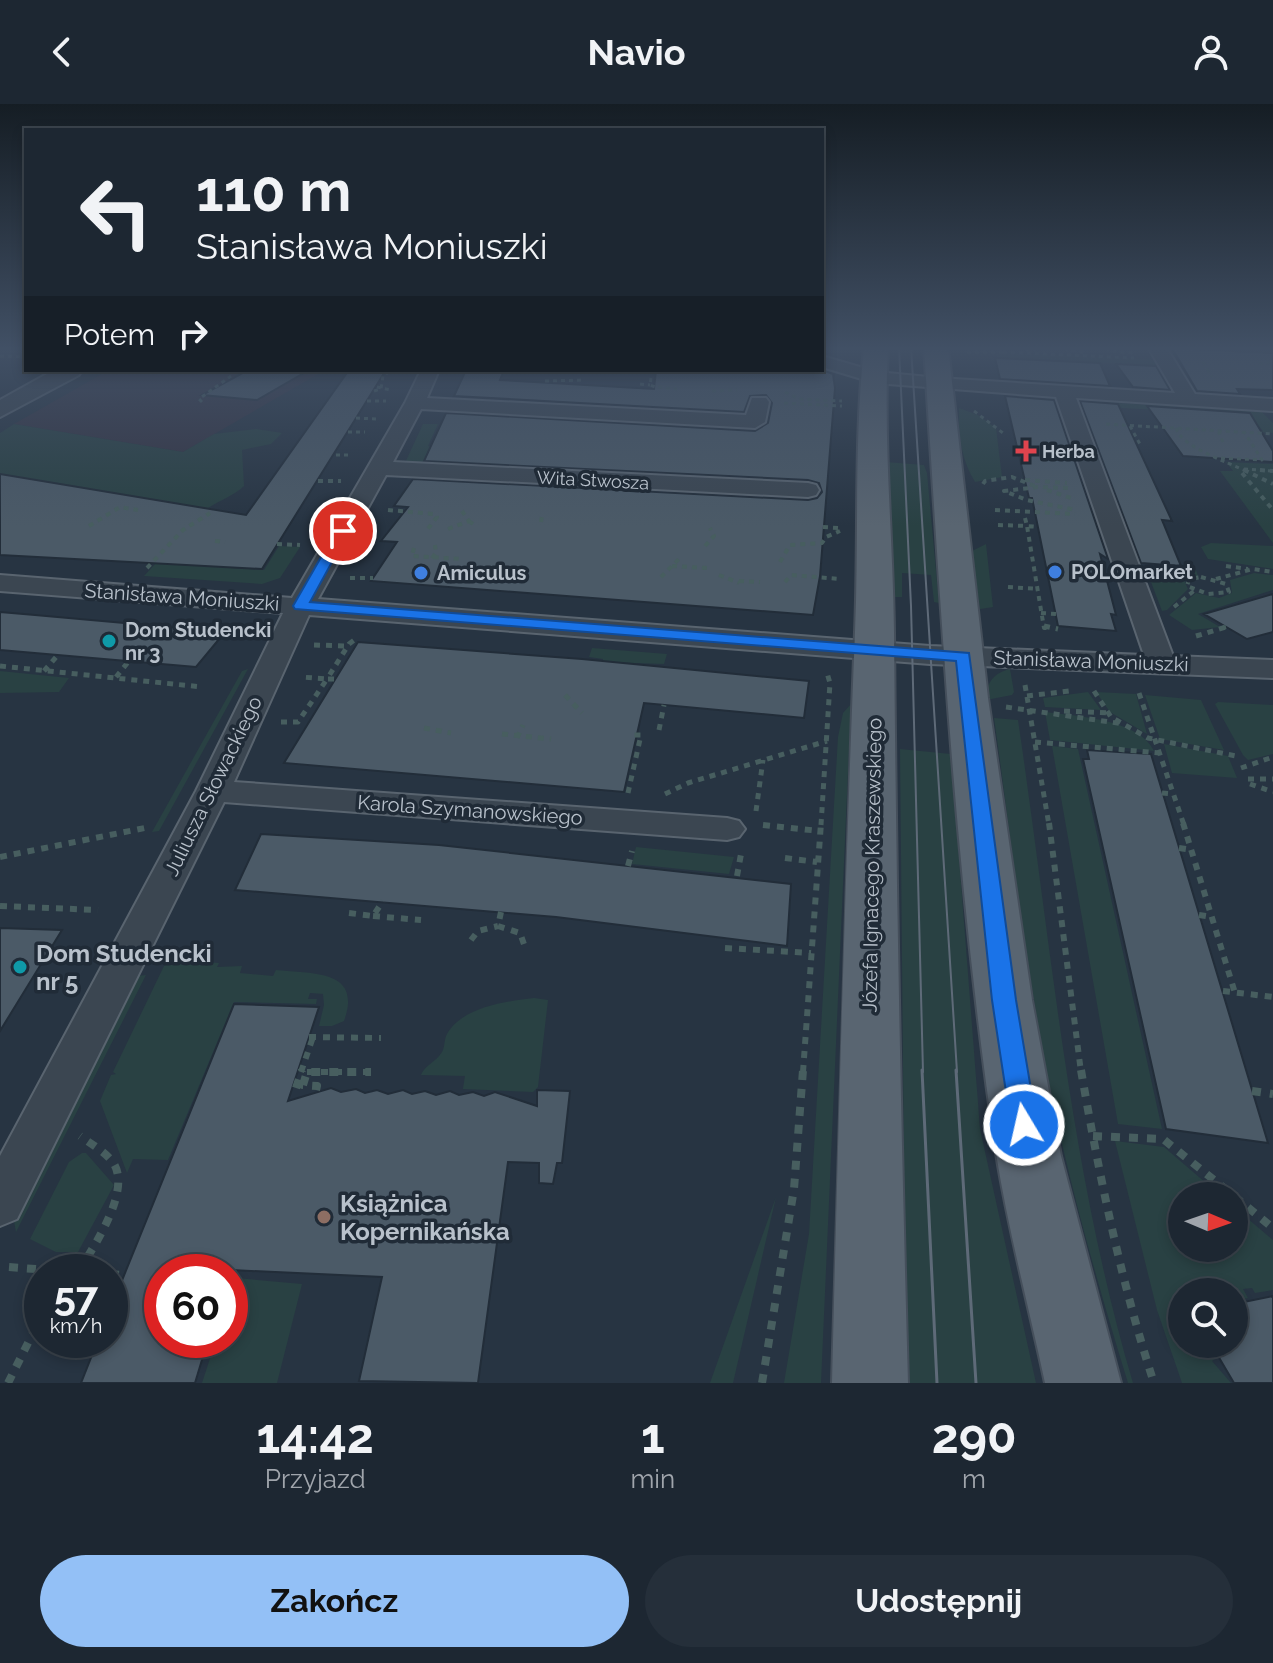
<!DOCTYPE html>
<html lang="pl">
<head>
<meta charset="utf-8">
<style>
  body { margin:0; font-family:Raleway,sans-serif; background:#252f3a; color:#f1f3f6; height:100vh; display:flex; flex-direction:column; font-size:30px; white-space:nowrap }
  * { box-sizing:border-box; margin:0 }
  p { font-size:26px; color:#a0a5ac }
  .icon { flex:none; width:44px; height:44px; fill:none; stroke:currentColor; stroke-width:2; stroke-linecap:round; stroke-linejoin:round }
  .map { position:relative; height:1279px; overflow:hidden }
  .drawer { display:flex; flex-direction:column; background:#1d2732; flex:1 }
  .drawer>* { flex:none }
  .top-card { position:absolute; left:24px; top:24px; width:800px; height:244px; border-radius:0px; box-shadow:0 4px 12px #0003,0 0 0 2px #3b444d; background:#1d2732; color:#f1f3f6; overflow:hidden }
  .needle { width:52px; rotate:92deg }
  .buttons { position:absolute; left:1168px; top:1078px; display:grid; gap:16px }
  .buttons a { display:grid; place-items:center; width:80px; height:80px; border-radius:50%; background:#1d2732; box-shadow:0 4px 12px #0003,0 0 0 2px #3b444d; font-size:40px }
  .speed { position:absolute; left:24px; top:1150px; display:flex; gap:16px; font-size:40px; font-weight:700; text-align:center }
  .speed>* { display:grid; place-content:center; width:104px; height:104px; border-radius:50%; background:#1d2732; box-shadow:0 4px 12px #0003,0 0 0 2px #3b444d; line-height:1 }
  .speed small { font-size:20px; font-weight:400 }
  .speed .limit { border:12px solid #d22; background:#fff; color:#111 }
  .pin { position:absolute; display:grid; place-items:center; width:68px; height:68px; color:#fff; margin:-34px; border:4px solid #fff; border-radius:50%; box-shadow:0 2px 8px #0007 }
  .me { position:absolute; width:88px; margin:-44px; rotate:351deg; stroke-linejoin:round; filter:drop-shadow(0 0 6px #0008) }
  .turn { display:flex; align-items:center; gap:28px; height:168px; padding:0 40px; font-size:36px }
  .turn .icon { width:104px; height:104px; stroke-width:2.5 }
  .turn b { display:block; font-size:56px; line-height:68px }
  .then { display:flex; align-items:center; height:76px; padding:0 40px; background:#0003; gap:16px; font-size:30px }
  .eta { display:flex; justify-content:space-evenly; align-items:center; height:136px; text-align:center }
  .eta b { font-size:48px; font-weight:700; line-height:56px }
  .action { display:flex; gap:16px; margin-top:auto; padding:16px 40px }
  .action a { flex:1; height:92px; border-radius:48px; background:#93c0f6; color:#111; font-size:32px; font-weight:700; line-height:92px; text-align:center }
  .action a+a { background:#252f3a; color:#f1f3f6 }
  header { display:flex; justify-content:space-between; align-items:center; height:104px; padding:0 40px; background:#1d2732; font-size:36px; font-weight:700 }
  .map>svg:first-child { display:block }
  .medical { fill:#343342 }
  .green { fill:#294143 }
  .building { fill:#4b5a67; stroke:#222d39; stroke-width:2 }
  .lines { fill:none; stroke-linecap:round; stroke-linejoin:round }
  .minor-casing { stroke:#59646f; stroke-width:4 }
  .tertiary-casing { stroke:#59646f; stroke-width:4 }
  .primary-casing { stroke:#454f5b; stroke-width:4 }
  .path-far4 { stroke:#475e5f; stroke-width:3; stroke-dasharray:4 4; stroke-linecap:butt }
  .path-far3 { stroke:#475e5f; stroke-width:4; stroke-dasharray:5 5; stroke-linecap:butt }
  .path-far2 { stroke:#475e5f; stroke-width:5; stroke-dasharray:6 6; stroke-linecap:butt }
  .path-far1 { stroke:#475e5f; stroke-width:6; stroke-dasharray:7 7; stroke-linecap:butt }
  .path { stroke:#475e5f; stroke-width:8; stroke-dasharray:9 9; stroke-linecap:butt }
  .minor { fill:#3b4651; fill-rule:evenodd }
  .tertiary { fill:#3b4651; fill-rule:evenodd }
  .primary { fill:#596571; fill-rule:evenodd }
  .tram-far1 { stroke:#5e6a78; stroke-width:2 }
  .tram { stroke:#5e6a78; stroke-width:3 }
  .route { fill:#1a73e8; stroke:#114b97; stroke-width:2 }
  .health-dot { fill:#e0444e; stroke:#202b37; stroke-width:3 }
  .shop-dot { fill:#3f7fe0; stroke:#202b37; stroke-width:3 }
  .culture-dot { fill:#0f9aa8; stroke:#202b37; stroke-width:3 }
  .education-dot { fill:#8d6e63; stroke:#202b37; stroke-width:3 }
  .labels { text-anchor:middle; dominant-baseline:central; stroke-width:7; stroke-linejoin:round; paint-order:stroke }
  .far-poi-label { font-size:18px; font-weight:bold; fill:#b8c1cb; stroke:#202b37; text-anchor:start }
  .far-street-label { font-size:18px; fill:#b8c1cb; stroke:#202b37 }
  .poi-label { font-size:20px; font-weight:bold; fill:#b8c1cb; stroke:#202b37; text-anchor:start }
  .street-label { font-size:20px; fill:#b8c1cb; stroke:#202b37 }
  .near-poi-label { font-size:24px; font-weight:bold; fill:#b8c1cb; stroke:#202b37; text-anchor:start }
</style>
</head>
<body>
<header><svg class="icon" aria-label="back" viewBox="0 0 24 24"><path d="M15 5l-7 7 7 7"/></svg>Navio<svg class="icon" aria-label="person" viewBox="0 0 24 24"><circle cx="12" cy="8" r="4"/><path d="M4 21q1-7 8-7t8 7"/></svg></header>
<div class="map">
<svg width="1273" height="1279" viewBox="0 0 1273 1279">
  <rect width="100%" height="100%" fill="#273442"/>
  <path class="medical" d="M109 266H295L320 269 183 348 14 320Z"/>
  <path class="green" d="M1004 249 1148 255 1158 257 1161 262 997 253 998 250Z
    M1086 297 1262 308 1273 319V329L1231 326 1263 327 1249 311 1086 302 1094 318 1085 316 1077 299Z
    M959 304 978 311 996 324 1002 373 975 378C961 355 958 331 959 304Z
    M14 320 183 348 214 330 256 325 282 329 271 340 242 346 244 382C234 392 219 396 207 405L0 370V329Z
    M423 320H438L428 342 458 344 448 361 405 359Z
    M886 358 924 361 927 369 939 499 934 498 931 471 902 469V493H891Z
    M1226 358 1273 360V439L1220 367H1233Z
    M1211 439 1273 442V465L1208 455 1201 443Z
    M986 440 993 503 980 505 972 447Z
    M279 442 300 443 280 474 262 480 144 472 156 459 264 466Z
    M1145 462 1196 466 1198 472 1187 473 1184 476 1188 485 1167 506 1162 507Z
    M1254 469 1273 471V486L1198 510 1220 523 1192 526 1169 511 1196 489 1219 494 1232 489 1230 476Z
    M592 544 667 550 664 560 603 558V555L589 553Z
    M248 565 159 727 152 728 242 567Z
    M1010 565 1014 588 1012 591 986 596C986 578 994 569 1010 565Z
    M0 567 69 574 59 588 0 589Z
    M1088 588 1101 606 1045 603 1043 594Z
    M1096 588 1136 590 1147 630 1110 608Z
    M1145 591 1201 596 1224 646 1160 635Z
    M1218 598 1273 601V650L1248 656 1243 651 1215 600Z
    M851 600 821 1279H784L809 1130 838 633 843 609Z
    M1045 608C1076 612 1139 615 1154 647L1050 636Z
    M994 614 1018 616C1051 838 1069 1063 1133 1279H1128C1091 1158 1056 1034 1036 908 1019 811 1008 712 994 614Z
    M1164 640 1228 652 1237 674 1172 669Z
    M1052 642 1078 645 1162 1025 1118 1020Z
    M900 645 951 650 980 1025 1036 1279H906Z
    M636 743 734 753 729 770 632 760Z
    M175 855 219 859 217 863 242 862 240 869 273 872 276 866C312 870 363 865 344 917L332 922H319L324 901 323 890 310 889 308 895H317L316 900 234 898 168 1056 133 1055 127 1069 100 997 111 971 116 970 113 968 164 862Z
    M146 871 16 1128 13 1112 137 872Z
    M534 894 548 896 538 983 533 988 463 985 465 972 421 971C425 961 436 958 442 948 445 943 444 935 447 930 462 903 507 897 534 894Z
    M1115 1037 1164 1043 1221 1092H1182V1144H1234V1103L1273 1136V1186L1255 1189 1252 1184 1243 1185 1248 1194 1234 1197V1188H1182V1240H1207L1215 1255 1212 1257 1231 1279H1182L1157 1206Z
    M82 1049H86L114 1081 78 1148H56L30 1135 69 1058Z
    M776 1093 733 1279H710Z
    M236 1174 302 1180 277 1279H202L216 1236H230V1193Z"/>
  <path class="building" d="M1172 244 1273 249V286L1237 285 1240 290 1197 287Z
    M995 254 1100 259 1110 282 1000 275Z
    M1116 260 1156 262 1170 286 1133 283Z
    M248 266H309L257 296 202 291Z
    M349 266H386L262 465 0 451V370L246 411Z
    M466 266H504L500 276 654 285 656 266H822L833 270 835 284 820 472 813 511 371 477 397 438 381 437 408 403 394 402 413 375 808 396 817 394 822 388 819 379 808 376 424 357 446 309 755 327 768 319 772 299 766 291 750 292 744 308 454 292Z
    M1005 292 1054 296 1108 455 1100 450 1116 511 1111 510 1116 527 1058 522 1032 394H1029Z
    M1080 297 1118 300 1172 417 1162 416 1181 462 1141 459Z
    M1147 302 1250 309 1273 347V358L1183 352Z
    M1273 490V528L1247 535 1204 510Z
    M0 508 35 511 225 528 196 563 0 546Z
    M358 538 582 555 809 577 804 614 644 599 624 688 284 659Z
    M1087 646 1151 650 1268 1039 1166 1025 1083 655H1089Z
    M261 730 439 741 791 780 787 842 556 813 235 786Z
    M0 824 62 826 0 927Z
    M234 900 319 903 288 997 331 984 341 988 356 985 365 989 377 986 388 990 403 986 412 990 425 987 436 991 450 987 459 991 473 988 484 992 495 988 537 1002V986L570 987 562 1059H557L553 1080 539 1079V1059L508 1058 478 1279 359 1277 382 1173 231 1166 162 1168V1236H208L195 1279H81L98 1236H110V1206Z
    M1273 1192V1279H1234L1211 1240H1234V1200Z"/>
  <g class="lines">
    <g class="minor-casing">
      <path id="minor" d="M1148 243H1166L1195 290 1273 295V307L1076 294 1173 552 1273 556V574L930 560 309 511 234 678 727 714 739 717 745 725 739 733 727 736 224 698 17 1115 0 1122V1052L196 687 283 509 0 487V471L292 494 405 299 421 266H439L427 294 746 311 752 294H766L769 298 765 318 755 324 421 305 393 358 808 379 816 381 819 386 816 391 808 393 386 371 318 495 930 542 1144 551 1056 293 875 279 822 263V252L877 268 939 274 1175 289Z"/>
    </g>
    <g class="tertiary-casing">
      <path id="tertiary" d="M54 266H82L79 271 0 313V296Z"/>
    </g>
    <g class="primary-casing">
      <path id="primary" d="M864 243H888C883 338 893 433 894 528 896 778 901 1029 908 1279H832C838 1028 845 778 855 528 859 433 854 338 864 243Z
        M924 243H948L988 594 1032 896 1061 1052 1121 1279H1045C1029 1203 1008 1126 996 1049 956 782 941 512 924 243Z"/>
    </g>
    <path class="path-far4" d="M19 243 26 245
      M966 243 995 244
      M1056 243 1087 249
      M1107 243 1109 247 1134 249
      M1266 243 1273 247
      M1026 246 1056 243
      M967 248H1004
      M1003 248 1134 254
      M0 252 26 253
      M1203 258 1212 273
      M1259 260 1273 258
      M387 266 399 268
      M651 274 650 281 658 284
      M545 277 584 276
      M640 280 650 281
      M377 283 391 286
      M658 283 677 285
      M374 287 381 285 383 272 390 267
      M712 287 737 286
      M785 288 799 295 842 297
      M367 297H386
      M202 298 199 295 231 272
      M784 299 842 302
      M974 307 1003 329
      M356 314 377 315
      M1106 320 1273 330
      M1130 322 1141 342
      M1176 324C1181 343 1230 359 1248 368
      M348 328H365
      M1223 338 1219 329 1224 328
      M336 351H352
      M1221 354 1262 356 1245 329
      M1244 365 1273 367"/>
    <path class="path-far3" d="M1244 366 1273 380
      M1260 366 1273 367
      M1242 369 1273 406
      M1025 376 1067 379
      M318 377H341
      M983 380 985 377 1012 373 1037 383
      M1068 384 1038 383 1004 387 1027 396 1076 406
      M1047 386 1071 394
      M388 406 434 410 437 413 427 426
      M995 406 1075 410
      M1025 414 1027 422 1038 423
      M469 417 477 423
      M541 418 542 412
      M998 421 1027 422 1044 524H1048
      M89 422 120 403 138 406
      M823 423 838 424
      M448 425 469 417 462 407
      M215 437 225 438
      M277 440 300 441
      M705 442 714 432 710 424
      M414 444 412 452 462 455
      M432 454 436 449 435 441
      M780 458 790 441 822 439 826 433 840 427
      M672 462 707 464
      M1226 462 1248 465
      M147 464 183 426 210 409
      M719 471 739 479
      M661 473 680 454
      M1201 473 1226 480 1229 488 1208 490 1187 482 1189 475Z
      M350 474H373
      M1216 475 1253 465 1273 468
      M739 477 760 478
      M785 478 791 471 840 475
      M1008 483 1039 485
      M1174 503 1195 486
      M1041 509 1056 510
      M1222 524 1226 523"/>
    <path class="path-far2" d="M1044 522 1058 525
      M1196 532 1226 523
      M314 541 347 542
      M0 562 202 583
      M44 567 58 551
      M116 573 129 557
      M334 575H327L349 540 357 534
      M1025 581 1049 721
      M1094 587 1111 613 1148 634 1236 652
      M1139 589 1184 721
      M565 591 582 609
      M1027 592 1069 587
      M1006 603 1124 620
      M1064 607 1109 609
      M281 618H298L327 575 301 573
      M424 624 451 629
      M659 626 664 601
      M502 630 551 635
      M517 634 523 621
      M1035 638 1160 649
      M1241 664 1273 653
      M1248 675H1273
      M1250 680 1273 688
      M628 689 641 631H630
      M1162 689 1174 690
      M665 690 688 679 827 637
      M756 707 763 656
      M821 721 830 579 827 569"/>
    <path class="path-far1" d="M1049 719 1081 968
      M1183 719 1235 889
      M763 721 820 727
      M1179 744 1192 746
      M0 753 145 724
      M785 754 817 758
      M628 762 632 747
      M737 772 741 750
      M0 802 98 806
      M501 808 498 822 520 829 525 843
      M349 809 373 812 383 797
      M1199 811 1212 813
      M373 812 421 816
      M471 836 478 827 498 822
      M725 844 811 849
      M1223 887 1273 893
      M309 933 381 934
      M301 968 313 933
      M307 968H371
      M803 968 821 719"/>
    <path class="path" d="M1081 966C1099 1071 1121 1178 1154 1279
      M296 984 302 966
      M316 986 317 982 303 981 307 968H371
      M1252 987 1273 990
      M1093 1032 1163 1035 1234 1092
      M1234 1092 1273 1124
      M9 1163 73 1168
      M78 1168C93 1144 131 1088 114 1060 106 1048 91 1040 80 1032
      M110 1170 124 1171
      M8 1279 42 1211
      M762 1279 794 1085 803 966"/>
    <use href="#minor" class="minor"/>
    <use href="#tertiary" class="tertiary"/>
    <use href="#primary" class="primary"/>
    <path class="tram-far1" d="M899 243 911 502 923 968
      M911 243 957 968"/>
    <path class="tram" d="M922 966 937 1279
      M956 966 976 1279"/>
  </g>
  <linearGradient id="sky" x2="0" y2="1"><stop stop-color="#151d24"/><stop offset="0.58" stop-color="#415065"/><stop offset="1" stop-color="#415065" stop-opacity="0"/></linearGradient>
  <rect width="1273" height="422" fill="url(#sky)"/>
  <path class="route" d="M343 423 349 427 310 498 969 549 1016 896 1037 1021 1033 1029 1024 1032 1015 1029 1011 1021 992 896 956 557 295 505 293 502 336 427Z"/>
  <path class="health-dot" d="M1022 335h8v8h8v8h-8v8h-8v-8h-8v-8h8z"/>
  <g class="shop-dot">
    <circle cx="1055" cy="468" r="8"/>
    <circle cx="421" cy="469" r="8"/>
  </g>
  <g class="culture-dot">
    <circle cx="109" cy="537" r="8"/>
    <circle cx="20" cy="863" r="8"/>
  </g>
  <circle class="education-dot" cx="324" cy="1113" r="8"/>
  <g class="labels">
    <g class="far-poi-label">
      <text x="1042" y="347">Herba</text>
    </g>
    <g class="far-street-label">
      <text transform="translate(593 376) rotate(3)">Wita Stwosza</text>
    </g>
    <g class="poi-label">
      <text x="1071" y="468">POLOmarket</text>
      <text x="437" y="469">Amiculus</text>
      <text x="125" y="526">Dom Studencki<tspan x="125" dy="23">nr 3</tspan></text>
    </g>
    <g class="street-label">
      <text transform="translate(182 493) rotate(4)">Stanisława Moniuszki</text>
      <text transform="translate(1091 557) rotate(2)">Stanisława Moniuszki</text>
      <text transform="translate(213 682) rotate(-64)">Juliusza Słowackiego</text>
      <text transform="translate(470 706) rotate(4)">Karola Szymanowskiego</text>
      <text transform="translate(872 761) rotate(-89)">Józefa Ignacego Kraszewskiego</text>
    </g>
    <g class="near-poi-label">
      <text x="36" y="849">Dom Studencki<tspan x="36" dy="28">nr 5</tspan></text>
      <text x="340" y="1099">Książnica<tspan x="340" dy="28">Kopernikańska</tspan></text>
    </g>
  </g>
</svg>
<div class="buttons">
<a><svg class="needle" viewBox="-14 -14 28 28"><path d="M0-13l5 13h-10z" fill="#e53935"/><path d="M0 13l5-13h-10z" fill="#a0a5ac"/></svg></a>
<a><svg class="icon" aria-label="search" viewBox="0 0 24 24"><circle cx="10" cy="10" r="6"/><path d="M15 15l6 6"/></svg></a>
</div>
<div class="speed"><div>57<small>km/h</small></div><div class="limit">60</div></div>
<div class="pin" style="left:343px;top:427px;background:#d93025"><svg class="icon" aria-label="arrive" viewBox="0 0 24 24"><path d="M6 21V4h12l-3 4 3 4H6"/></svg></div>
<svg class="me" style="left:1024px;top:1021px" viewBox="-20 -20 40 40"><circle r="17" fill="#1a73e8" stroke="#fff" stroke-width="3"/><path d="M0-11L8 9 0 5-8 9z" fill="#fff"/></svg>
<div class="top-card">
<div class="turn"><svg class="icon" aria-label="left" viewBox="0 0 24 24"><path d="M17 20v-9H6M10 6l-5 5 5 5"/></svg><div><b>110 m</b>Stanisława Moniuszki</div></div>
<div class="then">Potem<svg class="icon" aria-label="right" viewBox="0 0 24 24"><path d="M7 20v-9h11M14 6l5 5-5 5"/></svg></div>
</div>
</div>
<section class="drawer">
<div class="eta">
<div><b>14:42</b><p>Przyjazd</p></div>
<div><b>1</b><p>min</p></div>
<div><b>290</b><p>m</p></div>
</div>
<div class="action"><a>Zakończ</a><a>Udostępnij</a></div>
</section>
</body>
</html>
